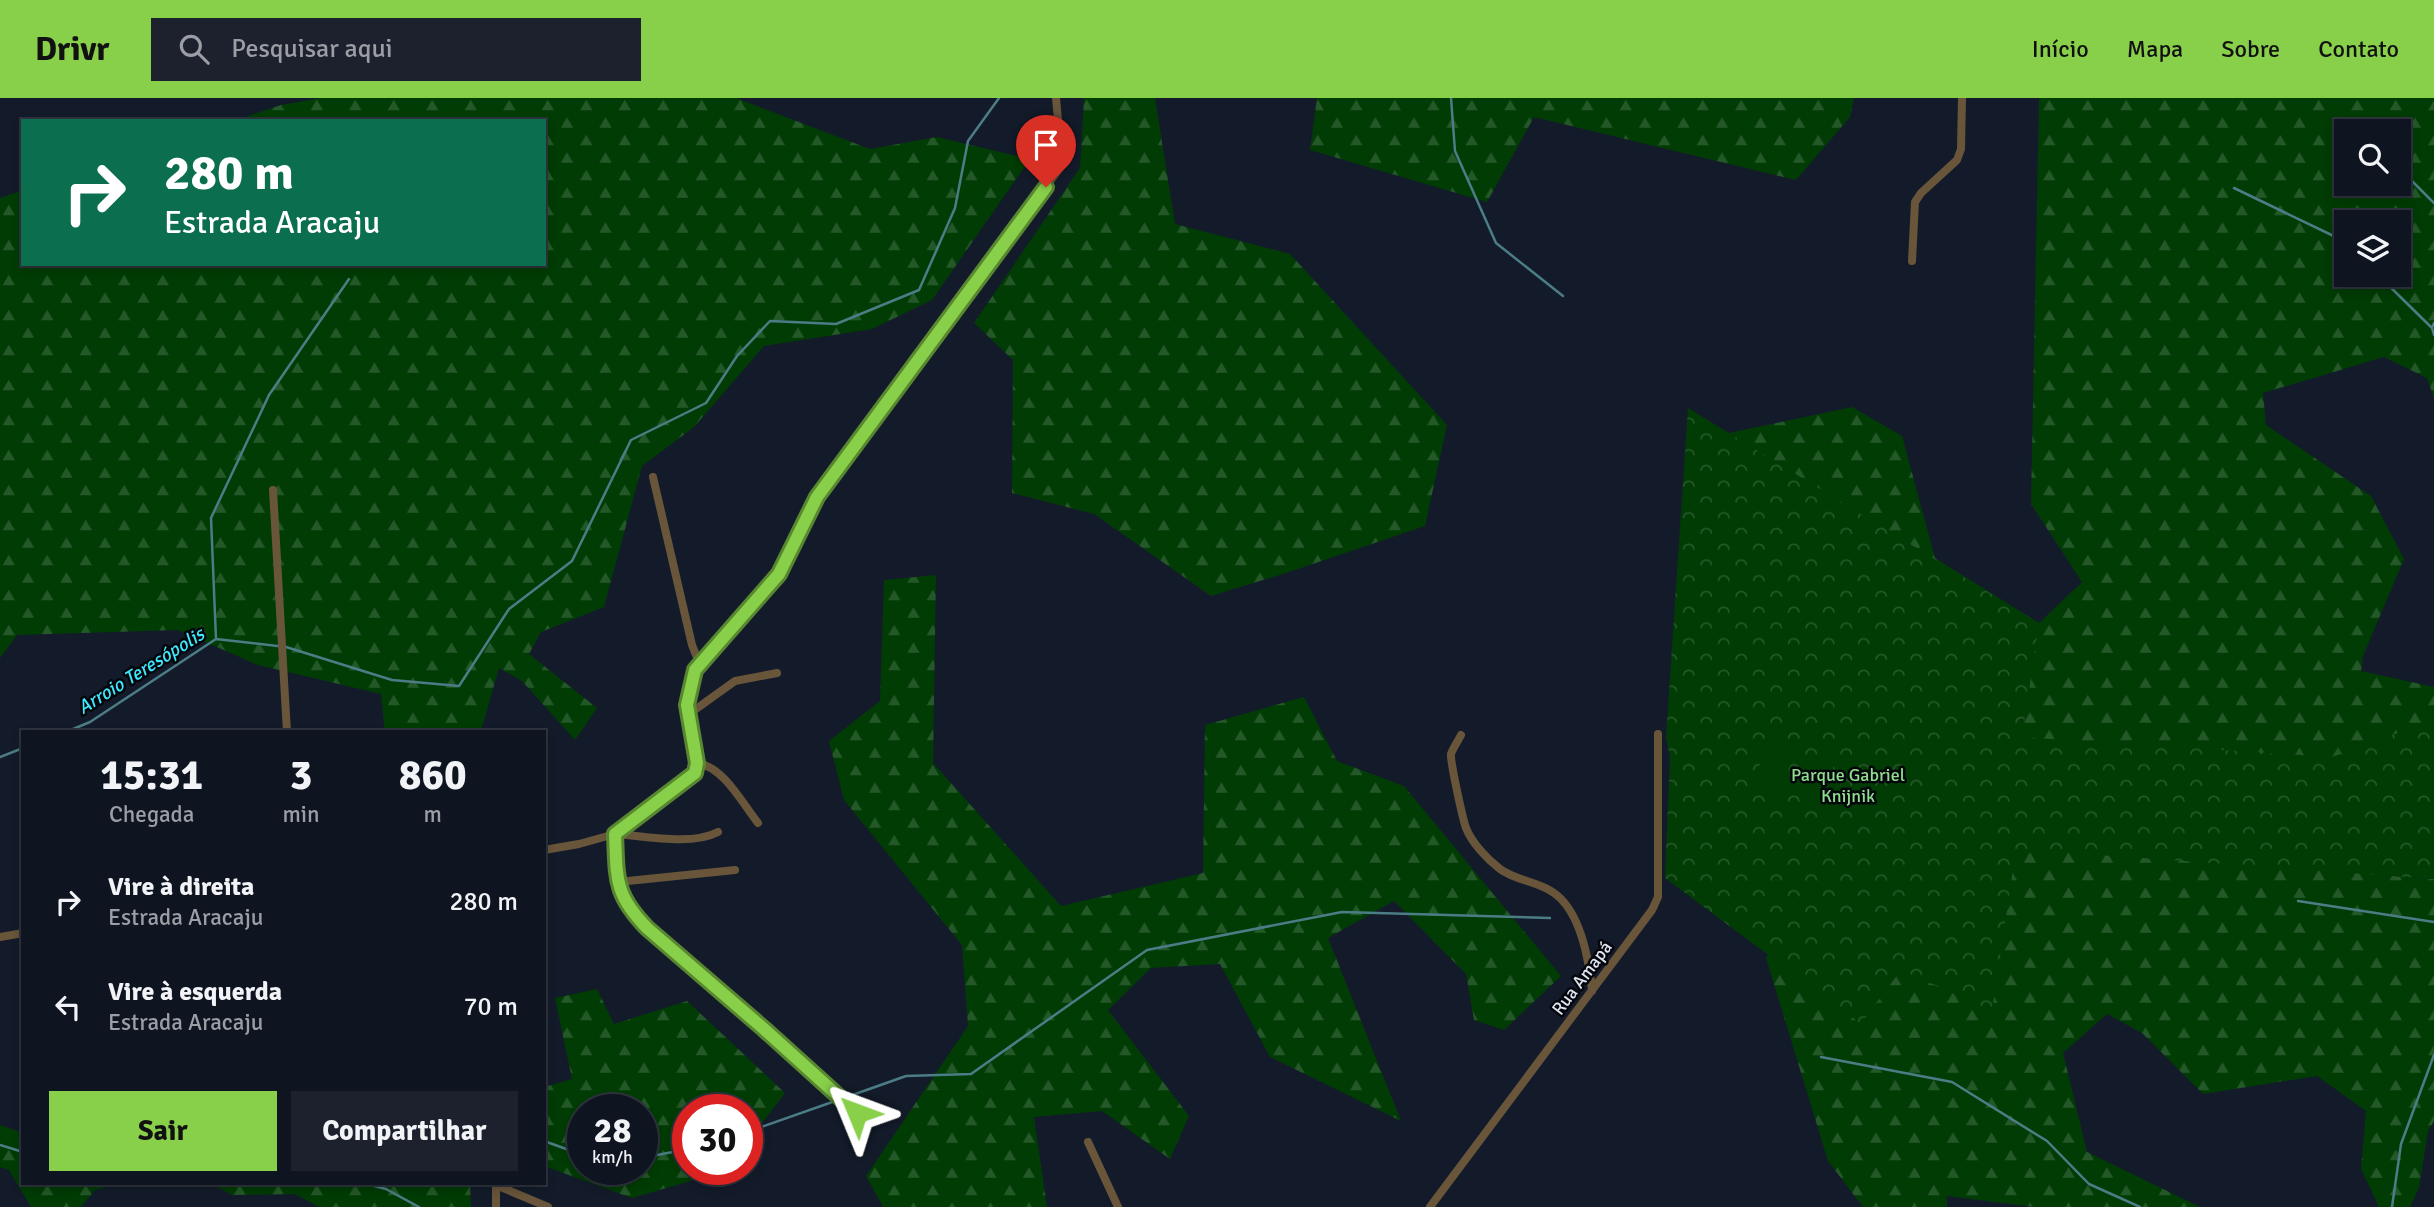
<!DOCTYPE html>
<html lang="pt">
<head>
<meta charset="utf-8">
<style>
  body { margin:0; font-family:Signika,sans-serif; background:#1c212d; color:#f1f3f6; height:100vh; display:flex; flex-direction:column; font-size:26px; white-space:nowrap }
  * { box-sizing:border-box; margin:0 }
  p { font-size:23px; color:#9b9ea5 }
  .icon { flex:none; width:38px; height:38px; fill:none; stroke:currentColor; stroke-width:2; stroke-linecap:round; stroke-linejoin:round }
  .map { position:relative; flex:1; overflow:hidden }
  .sheet { position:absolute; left:21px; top:632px; width:525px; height:455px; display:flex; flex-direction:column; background:#0e1420; border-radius:0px; box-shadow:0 4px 10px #0003,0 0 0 2px #2e333e }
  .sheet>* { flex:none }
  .hud { position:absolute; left:21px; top:21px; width:525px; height:147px; border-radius:0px; box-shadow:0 4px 10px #0003,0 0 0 2px #2e333e; background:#0b6e4f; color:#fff; overflow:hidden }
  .buttons { position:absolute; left:2334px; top:21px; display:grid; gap:14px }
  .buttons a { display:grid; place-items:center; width:77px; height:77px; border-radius:0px; background:#0e1420; box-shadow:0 4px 10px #0003,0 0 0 2px #2e333e; font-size:35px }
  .speed { position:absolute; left:567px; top:996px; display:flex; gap:14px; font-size:35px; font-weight:700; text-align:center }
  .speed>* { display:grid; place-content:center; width:91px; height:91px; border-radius:50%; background:#0e1420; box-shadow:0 4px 10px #0003,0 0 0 2px #2e333e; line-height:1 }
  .speed small { font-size:18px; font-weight:400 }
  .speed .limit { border:10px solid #d22; background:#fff; color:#111 }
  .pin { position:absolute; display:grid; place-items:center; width:60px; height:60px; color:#fff; margin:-72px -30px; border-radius:50% 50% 50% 0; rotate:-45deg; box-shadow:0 0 7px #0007 }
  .pin .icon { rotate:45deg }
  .me { position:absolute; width:77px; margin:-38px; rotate:314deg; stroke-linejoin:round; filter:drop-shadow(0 0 5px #0008) }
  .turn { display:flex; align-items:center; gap:24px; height:147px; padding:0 28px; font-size:32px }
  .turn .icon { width:91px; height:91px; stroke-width:2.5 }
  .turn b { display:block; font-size:49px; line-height:60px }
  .eta { display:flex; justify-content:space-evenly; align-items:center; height:119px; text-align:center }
  .eta b { font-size:42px; font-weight:800; line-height:49px }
  .button { display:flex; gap:14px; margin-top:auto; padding:14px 28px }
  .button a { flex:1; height:80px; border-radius:0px; background:#88cf4a; color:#111; font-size:28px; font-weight:800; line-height:80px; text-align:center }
  .button a+a { background:#1c212d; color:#f1f3f6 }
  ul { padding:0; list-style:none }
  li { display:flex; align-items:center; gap:21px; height:105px; padding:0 28px }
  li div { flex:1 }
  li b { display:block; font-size:26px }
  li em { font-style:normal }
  header { display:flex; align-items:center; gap:42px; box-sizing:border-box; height:98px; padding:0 35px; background:#88cf4a; color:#111 }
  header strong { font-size:33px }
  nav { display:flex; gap:38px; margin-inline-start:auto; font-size:24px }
  .search { width:490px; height:63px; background:#1c212d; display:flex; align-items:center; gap:18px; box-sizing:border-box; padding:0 24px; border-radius:0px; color:#9b9ea5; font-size:26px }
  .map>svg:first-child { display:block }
  .forest { fill:url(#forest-firs); fill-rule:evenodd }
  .park { fill:url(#park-crowns) }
  .pitch { fill:#003c04 }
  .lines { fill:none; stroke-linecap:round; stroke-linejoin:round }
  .stream { stroke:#4c7d86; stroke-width:2.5 }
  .minor { stroke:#68553a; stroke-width:8 }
  .route-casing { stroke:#588730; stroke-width:18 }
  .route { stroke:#88cf4a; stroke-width:12 }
  .labels { text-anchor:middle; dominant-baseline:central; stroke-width:5; stroke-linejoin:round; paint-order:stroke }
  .park-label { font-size:18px; fill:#90de8d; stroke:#04060c }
  .street-label { font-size:18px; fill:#dfe5f0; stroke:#04060c }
  .water-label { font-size:19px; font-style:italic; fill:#3de9fd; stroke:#04060c }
</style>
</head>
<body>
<header>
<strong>Drivr</strong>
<div class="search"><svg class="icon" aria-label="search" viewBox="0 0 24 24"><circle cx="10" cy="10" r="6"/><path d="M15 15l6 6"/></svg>Pesquisar aqui</div>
<nav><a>Início</a><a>Mapa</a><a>Sobre</a><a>Contato</a></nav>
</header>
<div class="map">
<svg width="2434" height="1109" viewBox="0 0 2434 1109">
  <defs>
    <pattern id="forest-firs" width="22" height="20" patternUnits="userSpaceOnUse" patternTransform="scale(1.75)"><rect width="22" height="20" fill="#003c04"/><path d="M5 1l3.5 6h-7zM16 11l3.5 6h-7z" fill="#255829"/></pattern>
    <pattern id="park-crowns" width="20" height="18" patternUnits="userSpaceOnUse" patternTransform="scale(1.75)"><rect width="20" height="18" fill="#003c04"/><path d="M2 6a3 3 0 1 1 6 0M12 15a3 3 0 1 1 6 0" fill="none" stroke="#255829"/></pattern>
  </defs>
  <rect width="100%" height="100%" fill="#131b2a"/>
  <path class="forest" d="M321 0H736L870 51 937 39 1030 61 932 202 872 231 764 248 694 329 642 368 604 509 541 534 529 556 597 610 575 642 522 583 499 570 481 633 385 634 381 596 258 567 178 532 17 537 0 560V100L23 92V166H544V23H233L281 7Z
    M1084 0H1155L1175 126 1290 156 1447 327 1425 428 1286 475 1211 498 1094 416 1012 395 1013 262 974 225 1080 70Z
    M1317 0H1854L1850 19 1796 82 1534 19 1487 104 1310 52Z
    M2039 0H2434V300L2427 280 2384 259 2263 295 2266 327 2371 398 2404 461 2363 558 2361 573 2434 589V690L2367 776 2434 781V1023L2428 1033 2419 1090 2410 1109H2379L2361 1071 2366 1013 2317 978 2203 996 2142 935 2107 916 2063 955 2087 1054 2200 1109H2034L1947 1098V1109H1863L1828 1063 1766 860 1811 780 1729 335 1852 309 1902 338 1935 460 2039 525 2082 484 2031 406ZM2347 33H2399V86H2347ZM2347 124H2399V177H2347Z
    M936 477 933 665 1061 808 1203 775 1205 627 1304 599 1337 663 1404 688 1561 878 1504 932 1474 922 1466 876 1394 803 1328 840 1401 1023 1270 959 1220 866 1151 870 1108 912 1189 1018 1170 1061 1102 1013 1034 1019 1047 1109H883L866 1078 968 928 962 847 844 702 829 643 880 603 884 482Z
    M597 891 614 926 687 903 785 995 747 1045V1012H688V1071H727L725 1073 632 1100 544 1068V989L572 981 555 900ZM583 1012H642V1071H583Z
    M0 1027 23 1035V1085H122L95 1092 81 1109H31L9 1072 0 1069Z
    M210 1085H470L471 1109H319L295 1096 232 1097Z"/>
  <path class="park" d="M1688 310 2039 525 2022 639 2332 659 2434 622V781L2016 751 1992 913 1901 872 1861 926 1665 780 1670 659 1666 639Z"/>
  <path class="pitch" d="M1771 640 1797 651 1780 692 1754 681Z
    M1809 654 1835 665 1818 706 1792 695Z
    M1843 682 1849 684 1836 714 1830 712Z"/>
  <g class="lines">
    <path class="stream" d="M1451 0 1455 53 1496 145 1563 198
      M2399 70 2434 105
      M2234 90 2342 142 2347 146
      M2378 177 2432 230
      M2434 225 2432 230 2434 237
      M216 541 211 420 269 297 349 181
      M66 634 90 624 216 541 286 549 392 582 459 588 509 511 572 463 631 342 706 305 737 258 770 223 836 226 919 192 955 110 968 43 999 0
      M0 659 23 650
      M2298 803 2434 824
      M1821 959 1952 984 2047 1043 2089 1086 2140 1109
      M844 1000 906 978 971 976 1147 852 1342 814 1550 820
      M747 1034 838 1002
      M544 1043 583 1057
      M0 1047 23 1054
      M642 1060 688 1051
      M363 1085 386 1091 419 1109
      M2392 1109 2401 1046 2434 957"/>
    <path class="minor" d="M1912 163 1915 104 1921 95 1957 62 1961 51 1962 0
      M653 379 692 547 700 567
      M273 392 287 634
      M689 616 735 583 777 575
      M1461 637C1458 643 1453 650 1451 656 1450 663 1463 722 1466 730 1472 745 1487 761 1500 771 1516 783 1538 783 1554 795 1581 814 1589 863 1592 893
      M697 665C724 669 742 705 758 725
      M615 736C617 781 614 796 647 830L764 931 857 1015
      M615 736C644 738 692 748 718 734
      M544 752 579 746 615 736 695 675 697 665 687 607 695 572 779 476 817 399 1062 67 1056 0
      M618 784 735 772
      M0 839 23 835
      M1088 1044 1118 1109
      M496 1109V1087L548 1109
      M1430 1109 1652 812 1658 799V636"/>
  </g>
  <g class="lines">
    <g class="route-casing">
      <path id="route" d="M857 1015 764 931 647 830C614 796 617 781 615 736L695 675 697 665 687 607 695 572 779 476 817 399 1046 89"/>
    </g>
    <use href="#route" class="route"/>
  </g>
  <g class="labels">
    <g class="park-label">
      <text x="1848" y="677">Parque Gabriel<tspan x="1848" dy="21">Knijnik</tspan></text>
    </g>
    <g class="street-label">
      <text transform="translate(1582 880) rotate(-53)">Rua Amapá</text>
    </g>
    <g class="water-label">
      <text transform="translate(141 573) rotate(-32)">Arroio Teresópolis</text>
    </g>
  </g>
</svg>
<div class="buttons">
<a><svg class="icon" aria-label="search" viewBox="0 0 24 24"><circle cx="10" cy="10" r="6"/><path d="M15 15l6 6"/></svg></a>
<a><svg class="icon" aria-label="layers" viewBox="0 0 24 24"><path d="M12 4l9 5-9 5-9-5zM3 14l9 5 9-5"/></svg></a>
</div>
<div class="speed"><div>28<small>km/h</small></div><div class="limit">30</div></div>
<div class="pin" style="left:1046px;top:89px;background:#d93025"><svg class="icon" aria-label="arrive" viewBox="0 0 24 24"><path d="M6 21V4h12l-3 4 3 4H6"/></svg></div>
<svg class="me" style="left:857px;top:1015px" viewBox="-20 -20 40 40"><path d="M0-17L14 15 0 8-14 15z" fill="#88cf4a" stroke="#fff" stroke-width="4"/></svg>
<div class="hud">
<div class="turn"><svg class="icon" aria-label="right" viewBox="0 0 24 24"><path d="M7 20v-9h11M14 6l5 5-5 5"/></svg><div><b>280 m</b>Estrada Aracaju</div></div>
</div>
<section class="sheet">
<div class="eta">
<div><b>15:31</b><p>Chegada</p></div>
<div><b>3</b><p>min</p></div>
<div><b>860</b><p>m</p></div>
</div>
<ul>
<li><svg class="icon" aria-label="right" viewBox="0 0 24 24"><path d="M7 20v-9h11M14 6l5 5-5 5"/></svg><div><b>Vire à direita</b><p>Estrada Aracaju</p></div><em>280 m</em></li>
<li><svg class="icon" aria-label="left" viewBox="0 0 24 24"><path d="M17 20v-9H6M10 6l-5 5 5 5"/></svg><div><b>Vire à esquerda</b><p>Estrada Aracaju</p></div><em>70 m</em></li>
</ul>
<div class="button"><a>Sair</a><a>Compartilhar</a></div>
</section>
</div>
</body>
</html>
